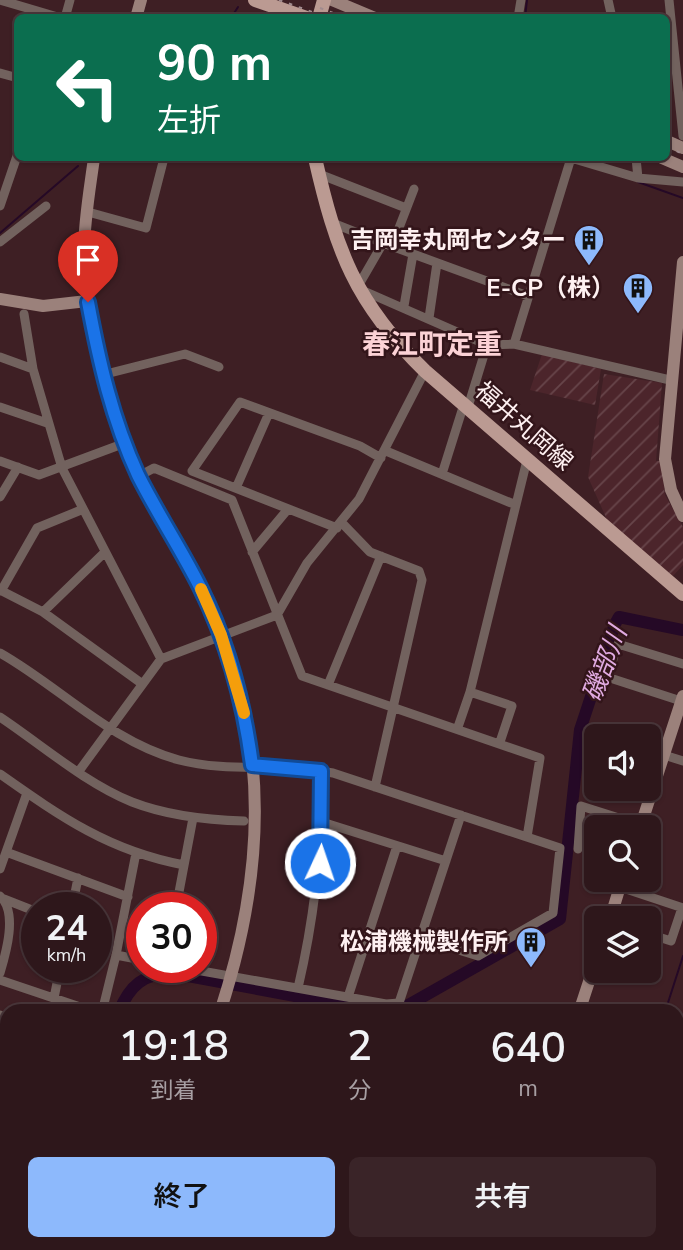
<!DOCTYPE html>
<html lang="ja">
<head>
<meta charset="utf-8">
<style>
  body { margin:0; font-family:"Nunito Sans","Noto Sans JP",sans-serif; background:#3a2428; color:#f1f3f6; height:100vh; display:flex; flex-direction:column; font-size:26px; white-space:nowrap }
  * { box-sizing:border-box; margin:0 }
  p { font-size:23px; color:#a79fa3 }
  .icon { flex:none; width:38px; height:38px; fill:none; stroke:currentColor; stroke-width:2; stroke-linecap:round; stroke-linejoin:round }
  .map { position:relative; flex:1; overflow:hidden }
  .drawer { position:absolute; left:0px; top:1004px; width:684px; height:247px; display:flex; flex-direction:column; background:#2e171b; border-radius:21px 21px 0 0; box-shadow:0 2px 5px #0004,0 0 0 2px #49363a }
  .drawer>* { flex:none }
  .hud { position:absolute; left:14px; top:14px; width:656px; height:147px; border-radius:10px; box-shadow:0 2px 5px #0004,0 0 0 2px #49363a; background:#0b6e4f; color:#fff; overflow:hidden }
  .fabs { position:absolute; left:584px; top:724px; display:grid; gap:14px }
  .fabs a { display:grid; place-items:center; width:77px; height:77px; border-radius:10px; background:#2e171b; box-shadow:0 2px 5px #0004,0 0 0 2px #49363a; font-size:35px }
  .speed { position:absolute; left:21px; top:892px; display:flex; gap:14px; font-size:35px; font-weight:700; text-align:center }
  .speed>* { display:grid; place-content:center; width:91px; height:91px; border-radius:50%; background:#2e171b; box-shadow:0 2px 5px #0004,0 0 0 2px #49363a; line-height:1 }
  .speed small { font-size:18px; font-weight:400 }
  .speed .limit { border:10px solid #d22; background:#fff; color:#111 }
  .pin { position:absolute; display:grid; place-items:center; width:60px; height:60px; color:#fff; margin:-72px -30px; border-radius:50% 50% 50% 0; rotate:-45deg; box-shadow:0 0 7px #0007 }
  .pin .icon { rotate:45deg }
  .me { position:absolute; width:77px; margin:-38px; rotate:3deg; stroke-linejoin:round; filter:drop-shadow(0 0 5px #0008) }
  .turn { display:flex; align-items:center; gap:24px; height:147px; padding:0 28px; font-size:32px }
  .turn .icon { width:91px; height:91px; stroke-width:2.5 }
  .turn b { display:block; font-size:49px; line-height:60px }
  .eta { display:flex; justify-content:space-evenly; align-items:center; height:119px; text-align:center }
  .eta b { font-size:42px; font-weight:600; line-height:49px }
  .action { display:flex; gap:14px; margin-top:auto; padding:14px 28px }
  .action a { flex:1; height:80px; border-radius:10px; background:#8db9fc; color:#111; font-size:28px; font-weight:600; line-height:80px; text-align:center }
  .action a+a { background:#3a2428; color:#f1f3f6 }
  .map>svg:first-child { display:block }
  .built { fill:#4c252b }
  .industrial { fill:url(#industrial-furrows) }
  .lines { fill:none; stroke-linecap:round; stroke-linejoin:round }
  .stream { stroke:#250926; stroke-width:2 }
  .river { stroke:#250926; stroke-width:12 }
  .street { stroke:#72625e; stroke-width:9 }
  .secondary { stroke:#9b817b; stroke-width:12 }
  .primary { stroke:#bb9a92; stroke-width:14 }
  .rail { stroke:#a18b8e; stroke-width:2; stroke-dasharray:3.5 7; stroke-linecap:butt }
  .route-casing { stroke:#114b97; stroke-width:18 }
  .route { stroke:#1a73e8; stroke-width:12 }
  .slow { stroke:#f59e0b; stroke-width:12 }
  .labels { text-anchor:middle; dominant-baseline:central; stroke-width:5; stroke-linejoin:round; paint-order:stroke }
  .poi-label { font-size:24px; font-weight:bold; fill:#fef0f1; stroke:#33151a; text-anchor:end }
  .street-label { font-size:24px; fill:#fef0f1; stroke:#33151a }
  .water-label { font-size:26px; font-style:italic; fill:#e0aae0; stroke:#33151a }
  .quarter-label { font-size:28px; font-weight:bold; fill:#fcd2d6; stroke:#33151a }
</style>
</head>
<body>
<div class="map">
<svg width="683" height="1250" viewBox="0 0 683 1250">
  <defs>
    <pattern id="industrial-furrows" width="10" height="10" patternUnits="userSpaceOnUse" patternTransform="scale(1.75)"><rect width="10" height="10" fill="#4c252b"/><path d="M-1 1l2-2M0 10L10 0M9 11l2-2" fill="none" stroke="#67454a"/></pattern>
  </defs>
  <rect width="100%" height="100%" fill="#3e1f24"/>
  <path class="built" d="M325 1244H436L434 1250H323Z"/>
  <path class="industrial" d="M542 354 601 369 595 405 530 390Z
    M604 374 662 383 656 461H661L665 495 683 527V565L673 576 608 522 588 477Z"/>
  <g class="lines">
    <path class="stream" d="M231 18 238 7
      M525 18 527 0
      M558 158 565 160
      M638 182 683 198
      M0 233 78 166
      M665 1012 683 956
      M587 1250 588 1244"/>
    <path class="river" d="M119 1012C129 986 144 973 172 973L381 1012
      M396 1012 560 919 580 730 615 624 619 617 683 630
      M40 1250 42 1244"/>
    <path class="street" d="M0 0 61 18
      M608 0 612 18
      M669 0 683 136
      M65 18 70 0
      M518 18 521 0
      M0 73 18 78
      M636 158 638 178
      M319 174 406 208
      M0 206 18 153
      M88 212 146 228 164 158
      M330 222 383 243
      M0 242 46 206
      M392 246 414 189
      M404 306 413 254
      M24 314 33 369
      M429 318 437 263
      M514 344 571 158 638 178 683 182
      M487 345 357 288 383 243 528 296
      M0 357 33 369 62 468 161 659
      M102 375 185 354 219 367
      M0 407 47 423
      M468 407 487 345 514 344 670 380
      M386 451 516 505
      M0 461 39 475 125 443
      M442 474 464 404
      M139 476 154 468 232 500 302 676 540 758 527 837
      M236 488 269 413
      M0 497 18 467
      M342 523 370 552 419 571 422 580 375 787
      M337 528 192 471 240 402 360 446 381 458
      M252 552 288 509
      M0 590 43 612 141 683
      M1 591 37 528 81 510
      M43 612 105 552
      M0 653C60 687 111 742 179 760 229 773 282 763 333 773L560 848 553 913 478 956 420 938
      M328 685 381 556
      M470 692 512 706 500 742
      M681 701 607 677 618 644 683 664
      M0 717C42 745 85 783 132 802 168 816 206 820 244 821
      M458 727 470 692 527 460
      M664 755 683 761
      M79 771 161 659 277 615 307 563 359 499 425 371
      M0 774C61 817 109 851 184 865
      M322 822 446 861
      M578 849 581 806 641 825
      M6 852 128 897
      M0 869 27 793
      M620 887 683 908
      M0 896C18 912 6 953 0 973
      M4 899 37 912
      M72 908 78 878
      M176 908 193 818
      M649 934 671 941 682 908
      M116 955 142 960
      M185 968 386 1004 399 1003
      M0 980 95 1012
      M298 988C315 915 323 846 321 771
      M348 997 397 846
      M54 998 60 968
      M102 1012 116 955 136 853
      M396 1012 461 815
      M0 1015 7 1019
      M677 1025 683 1027
      M677 1064 683 1066
      M0 1157V1165
      M317 1250 319 1244
      M679 1250 683 1237"/>
    <path class="secondary" d="M332 0 375 18
      M136 18 141 0
      M667 141 683 148
      M94 158C90 188 84 221 84 252 86 328 105 410 140 478 173 543 211 603 234 673 270 786 256 902 220 1012
      M662 158 683 167
      M683 262 665 459 671 490 683 516
      M0 299 43 306 87 301
      M640 828 683 696
      M610 919 622 880
      M579 1012 597 957
      M596 1244 614 1250
      M141 1250 142 1244
      M499 1250 501 1244"/>
    <path class="primary" d="M255 0 307 18
      M319 18 324 0
      M315 158C336 250 355 303 425 371L683 594"/>
    <path class="rail" d="M279 0 329 18
      M320 8 346 18
      M667 147 683 154"/>
  </g>
  <g class="lines">
    <g class="route-casing">
      <path id="route" d="M88 302C99 361 112 419 138 475 157 513 181 549 200 587 228 643 244 703 252 765L321 771 320 863"/>
    </g>
    <use href="#route" class="route"/>
    <path class="slow" d="M201 589 221 635 244 713"/>
  </g>
  <defs>
    <g id="building-pin" transform="scale(1.575)"><path d="M0 17L-7.5 6A9.5 9.5 0 1 1 7.5 6Z" fill="#8db9fc" stroke="#33151a"/><path d="M-4-6H4V6H1V3H-1V6H-4ZM-2.5-4.3h1.7v1.8h-1.7ZM.8-4.3h1.7v1.8H.8ZM-2.5-1h1.7V.8h-1.7ZM.8-1h1.7V.8H.8Z" fill="#111"/></g>
  </defs>
  <g fill-rule="evenodd">
    <use href="#building-pin" x="589" y="240"/>
    <use href="#building-pin" x="638" y="288"/>
    <use href="#building-pin" x="531" y="942"/>
  </g>
  <g class="labels">
    <g class="poi-label">
      <text x="566" y="240">吉岡幸丸岡センター</text>
      <text x="615" y="288">E-CP（株）</text>
      <text x="508" y="942">松浦機械製作所</text>
    </g>
    <g class="street-label">
      <text transform="translate(524 426) rotate(41)">福井丸岡線</text>
    </g>
    <g class="water-label">
      <text transform="translate(605 664) rotate(-69)">磯部川</text>
    </g>
    <g class="quarter-label">
      <text x="432" y="345">春江町定重</text>
    </g>
  </g>
</svg>
<div class="fabs">
<a><svg class="icon" aria-label="sound" viewBox="0 0 24 24"><path d="M4 9h4l5-4v14l-5-4H4zM17 9q2 3 0 6"/></svg></a>
<a><svg class="icon" aria-label="search" viewBox="0 0 24 24"><circle cx="10" cy="10" r="6"/><path d="M15 15l6 6"/></svg></a>
<a><svg class="icon" aria-label="layers" viewBox="0 0 24 24"><path d="M12 4l9 5-9 5-9-5zM3 14l9 5 9-5"/></svg></a>
</div>
<div class="speed"><div>24<small>km/h</small></div><div class="limit">30</div></div>
<div class="pin" style="left:88px;top:302px;background:#d93025"><svg class="icon" aria-label="arrive" viewBox="0 0 24 24"><path d="M6 21V4h12l-3 4 3 4H6"/></svg></div>
<svg class="me" style="left:320px;top:863px" viewBox="-20 -20 40 40"><circle r="17" fill="#1a73e8" stroke="#fff" stroke-width="3"/><path d="M0-11L8 9 0 5-8 9z" fill="#fff"/></svg>
<div class="hud">
<div class="turn"><svg class="icon" aria-label="left" viewBox="0 0 24 24"><path d="M17 20v-9H6M10 6l-5 5 5 5"/></svg><div><b>90 m</b>左折</div></div>
</div>
<section class="drawer">
<div class="eta">
<div><b>19:18</b><p>到着</p></div>
<div><b>2</b><p>分</p></div>
<div><b>640</b><p>m</p></div>
</div>
<div class="action"><a>終了</a><a>共有</a></div>
</section>
</div>
</body>
</html>
